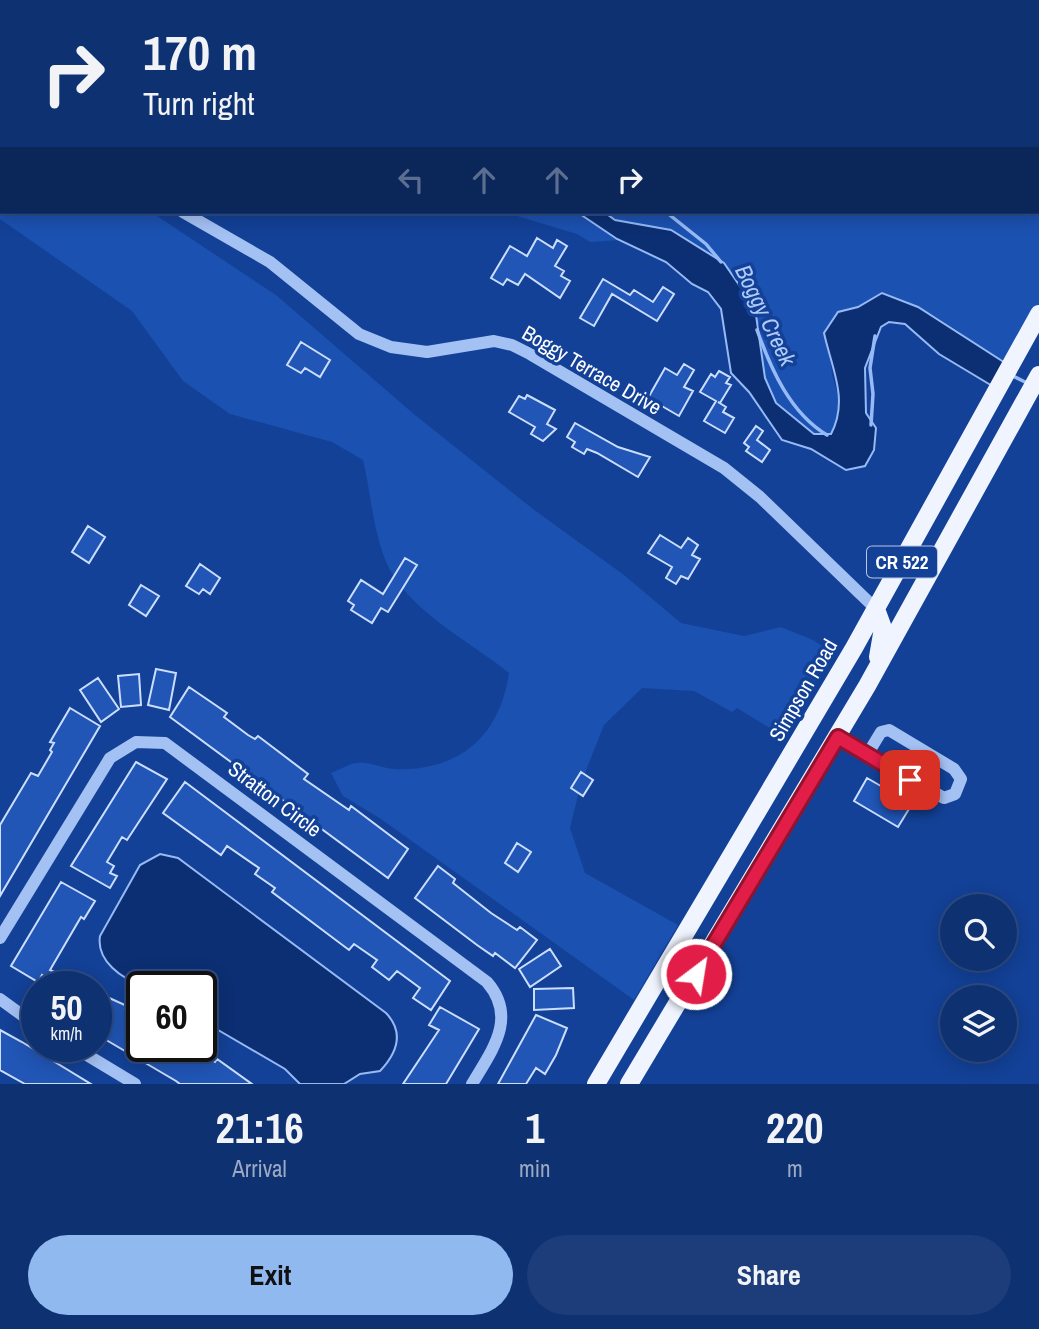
<!DOCTYPE html>
<html lang="en">
<head>
<meta charset="utf-8">
<style>
  body { margin:0; font-family:"Archivo Narrow",sans-serif; background:#1c3d79; color:#f1f3f6; height:100vh; display:flex; flex-direction:column; font-size:26px; white-space:nowrap }
  * { box-sizing:border-box; margin:0 }
  p { font-size:23px; color:#9ba9c3 }
  .icon { flex:none; width:38px; height:38px; fill:none; stroke:currentColor; stroke-width:2; stroke-linecap:round; stroke-linejoin:round }
  .map { position:relative; height:1084px; overflow:hidden }
  .sheet { display:flex; flex-direction:column; background:#0e3171; flex:1 }
  .sheet>* { flex:none }
  .hud { position:absolute; left:0px; top:0px; width:1040px; height:214px; box-shadow:0 4px 18px #0003,0 0 0 2px #2e4c84; background:#0e3171; color:#f1f3f6; overflow:hidden }
  .tools { position:absolute; left:940px; top:894px; display:grid; gap:14px }
  .tools a { display:grid; place-items:center; width:77px; height:77px; border-radius:50%; background:#0e3171; box-shadow:0 4px 18px #0003,0 0 0 2px #2e4c84; font-size:35px }
  .speed { position:absolute; left:21px; top:971px; display:flex; gap:14px; font-size:35px; font-weight:700; text-align:center }
  .speed>* { display:grid; place-content:center; width:91px; height:91px; border-radius:50%; background:#0e3171; box-shadow:0 4px 18px #0003,0 0 0 2px #2e4c84; line-height:1 }
  .speed small { font-size:18px; font-weight:400 }
  .speed .limit { border:4px solid #111; border-radius:10px; background:#fff; color:#111 }
  .pin { position:absolute; display:grid; place-items:center; width:60px; height:60px; color:#fff; margin:-30px; border-radius:14px; box-shadow:0 4px 10px #0006 }
  .me { position:absolute; width:77px; margin:-38px; rotate:31deg; stroke-linejoin:round; filter:drop-shadow(0 0 5px #0008) }
  .turn { display:flex; align-items:center; gap:24px; height:147px; padding:0 28px; font-size:32px }
  .turn .icon { width:91px; height:91px; stroke-width:2.5 }
  .turn b { display:block; font-size:49px; line-height:60px }
  .lanes { display:flex; align-items:center; height:66px; padding:0 28px; background:#0003; justify-content:center; gap:35px; direction:ltr }
  .lanes .off { opacity:.35 }
  .eta { display:flex; justify-content:space-evenly; align-items:center; height:119px; text-align:center }
  .eta b { font-size:42px; font-weight:700; line-height:49px }
  .action { display:flex; gap:14px; margin-top:auto; padding:14px 28px }
  .action a { flex:1; height:80px; border-radius:42px; background:#90b9f0; color:#111; font-size:28px; font-weight:700; line-height:80px; text-align:center }
  .action a+a { background:#1c3d79; color:#f1f3f6 }
  .map>svg:first-child { display:block }
  .green { fill:#1b51b1 }
  .water { fill:#0c2f73; stroke:#96baf6; stroke-width:2 }
  .lines { fill:none; stroke-linecap:round; stroke-linejoin:round }
  .stream { stroke:#96baf6; stroke-width:3.5 }
  .building { fill:#2156b6; stroke:#ccdefd; stroke-width:2 }
  .minor { stroke:#a4c1f3; stroke-width:12 }
  .major { stroke:#eff4ff; stroke-width:18 }
  .route-casing { stroke:#92132f; stroke-width:18 }
  .route { stroke:#e11d48; stroke-width:12 }
  .labels { text-anchor:middle; dominant-baseline:central; stroke-width:7; stroke-linejoin:round; paint-order:stroke }
  .shield { fill:#134197; stroke:#b8c6e0; stroke-width:2 }
  .shield-label { font-size:19px; font-weight:bold; fill:#fff }
  .street-label { font-size:21px; fill:#fff; stroke:#134197 }
  .water-label { font-size:23px; font-style:italic; fill:#b0cbf9; stroke:#134197 }
</style>
</head>
<body>
<div class="map">
<svg width="1039" height="1084" viewBox="0 0 1039 1084">
  <rect width="100%" height="100%" fill="#134197"/>
  <path class="green" d="M311 0H1039V324L1013 368C971 343 930 305 882 293L858 307 838 312C836 328 831 345 831 361 831 394 851 397 831 434H814L776 403 765 378 756 315 724 263 671 230 615 220 604 212H1038V2Z
    M0 112 2 212H151L276 295 415 415 533 509 624 575 681 623 744 636 781 627 813 640 834 654 781 735 737 708 732 712 694 691 642 688 604 725 581 783 570 828 585 873 678 925 634 1000 381 819 343 796 331 773C339 770 349 764 356 763 368 761 382 768 394 769 459 772 500 736 509 673 473 644 424 619 396 580 374 549 372 497 363 460L332 442 230 414 183 381 132 311 0 219Z
    M504 212H577L620 240 590 242 577 234Z"/>
  <path class="water" d="M577 212H604L615 220 671 230 724 263 748 298 756 315 765 378 776 403 814 434H831C849 400 832 369 824 333L838 312 858 307 882 293 918 307 1013 368 999 390 939 354 905 324 889 322 881 327 865 368 866 413 876 428 874 450 865 466 846 470 811 449 782 440 749 392 731 373 721 309 708 292 692 284 666 262 617 239Z
    M160 854 178 858 386 1013C405 1033 397 1053 380 1071L360 1074 344 1084H300L285 1069 201 1020V987C185 987 160 992 144 986 122 979 96 961 100 936L140 865Z"/>
  <g class="lines">
    <path class="stream" d="M339 0 341 2
      M666 212 706 244 721 262
      M757 330C771 369 790 413 827 435
      M1011 375 1029 384
      M871 425 873 394 870 368 875 336"/>
  </g>
  <path class="building" d="M537 238 553 248 557 240 567 246 555 266 564 271 561 276 570 281 560 298 525 274 518 285 507 279 503 285 491 278 510 246 527 256Z
    M603 279 630 295 634 290 653 302 663 287 674 294 657 321 612 294 594 326 580 318Z
    M301 342 330 360 320 377 305 368 301 373 287 365Z
    M684 364 694 370 684 387 693 391 679 416 648 398 665 368 677 375Z
    M719 371 730 377 726 383 731 385 720 403 718 402 726 407 723 412 734 418 725 433 704 421 716 401 700 392 711 374 715 377Z
    M527 395 555 410 547 424 556 429 543 441 531 434 535 427 509 412 519 396 525 399Z
    M575 423 618 447 650 457 638 477 597 453 587 449 584 454 572 447 575 442 567 437Z
    M756 426 763 431 757 440 770 450 762 462 746 451 749 447 744 443Z
    M88 526 105 537 89 563 72 552Z
    M660 535 681 548 688 538 698 545 692 555 700 559 688 579 681 576 676 584 666 578 672 567 648 553Z
    M405 558 417 565 388 612 381 608 372 623 351 610 354 605 348 601 361 580 383 594Z
    M200 564 220 578 210 594 203 589 199 594 186 586Z
    M141 585 159 596 146 616 129 605Z
    M156 669 176 673 169 710 148 705Z
    M139 674 141 705 121 707 118 676Z
    M98 678 119 709 101 722 80 690Z
    M189 687 227 713 224 717 248 735 255 739 258 736 308 774 304 779 349 810 351 806 408 849 388 878 170 717Z
    M70 708 100 726 0 896V825L31 773 38 776 52 752 50 750 54 743 50 742Z
    M136 762 167 779 127 840 122 837 107 862 114 866 110 873 117 876 110 888 71 866Z
    M581 772 593 780 583 796 571 788Z
    M867 778 912 804 898 827 854 801Z
    M185 782 450 981 431 1010 413 998 420 988 397 971 389 980 372 967 377 960 354 944 349 950 272 892 275 888 255 874 259 868 227 846 221 855 163 813Z
    M517 843 531 852 518 872 505 863Z
    M438 866 455 879 453 883 491 913 517 930 520 927 537 940 515 968 495 953 493 956 477 945 415 898Z
    M61 882 95 901 84 919 81 917 50 970 87 987H61L42 975 38 982 11 966Z
    M550 949 561 966 530 987 519 969Z
    M573 988 574 1008 534 1010V989Z
    M96 992 127 1006 125 1009 142 1019V1046H187L215 1062 217 1059 252 1084H180L176 1081 96 1034Z
    M440 1007 479 1029 446 1084H403L439 1030 429 1025Z
    M536 1015 567 1028 556 1055 545 1074 536 1068 526 1084H498Z
    M0 1030 22 1042 91 1084H25L0 1070Z"/>
  <g class="lines">
    <path class="minor" d="M0 104 2 105
      M183 212 270 262 359 334 391 347 427 352 494 341 512 345 530 354 724 468 760 497 876 609
      M838 737 944 798 955 794 961 779 954 769 889 730 881 732 867 755
      M0 938 110 758 136 742 165 743 487 982C518 1018 492 1050 472 1084
      M0 999 37 1026
      M72 1046 135 1084"/>
    <path class="major" d="M876 609 883 628 878 657
      M596 1084 854 648 1039 314
      M629 1084 867 686 1039 375"/>
  </g>
  <g class="lines">
    <g class="route-casing">
      <path id="route" d="M696 974 838 737 910 780"/>
    </g>
    <use href="#route" class="route"/>
  </g>
  <g class="labels">
    <rect class="shield" x="867" y="546.5" width="70" height="31" rx="5"/>
    <g class="shield-label">
      <text x="902" y="562">CR 522</text>
    </g>
    <g class="street-label">
      <text transform="translate(592 370) rotate(30)">Boggy Terrace Drive</text>
      <text transform="translate(803 690) rotate(-60)">Simpson Road</text>
      <text transform="translate(275 799) rotate(37)">Stratton Circle</text>
    </g>
    <g class="water-label">
      <text transform="translate(766 315) rotate(64)">Boggy Creek</text>
    </g>
  </g>
</svg>
<div class="tools">
<a><svg class="icon" aria-label="search" viewBox="0 0 24 24"><circle cx="10" cy="10" r="6"/><path d="M15 15l6 6"/></svg></a>
<a><svg class="icon" aria-label="layers" viewBox="0 0 24 24"><path d="M12 4l9 5-9 5-9-5zM3 14l9 5 9-5"/></svg></a>
</div>
<div class="speed"><div>50<small>km/h</small></div><div class="limit">60</div></div>
<div class="pin" style="left:910px;top:780px;background:#d93025"><svg class="icon" aria-label="arrive" viewBox="0 0 24 24"><path d="M6 21V4h12l-3 4 3 4H6"/></svg></div>
<svg class="me" style="left:696px;top:974px" viewBox="-20 -20 40 40"><circle r="17" fill="#e11d48" stroke="#fff" stroke-width="3"/><path d="M0-11L8 9 0 5-8 9z" fill="#fff"/></svg>
<div class="hud">
<div class="turn"><svg class="icon" aria-label="right" viewBox="0 0 24 24"><path d="M7 20v-9h11M14 6l5 5-5 5"/></svg><div><b>170 m</b>Turn right</div></div>
<div class="lanes"><svg class="icon off" aria-label="left" viewBox="0 0 24 24"><path d="M17 20v-9H6M10 6l-5 5 5 5"/></svg><svg class="icon off" aria-label="ahead" viewBox="0 0 24 24"><path d="M12 20V5M6 11l6-6 6 6"/></svg><svg class="icon off" aria-label="ahead" viewBox="0 0 24 24"><path d="M12 20V5M6 11l6-6 6 6"/></svg><svg class="icon" aria-label="right" viewBox="0 0 24 24"><path d="M7 20v-9h11M14 6l5 5-5 5"/></svg></div>
</div>
</div>
<section class="sheet">
<div class="eta">
<div><b>21:16</b><p>Arrival</p></div>
<div><b>1</b><p>min</p></div>
<div><b>220</b><p>m</p></div>
</div>
<div class="action"><a>Exit</a><a>Share</a></div>
</section>
</body>
</html>
